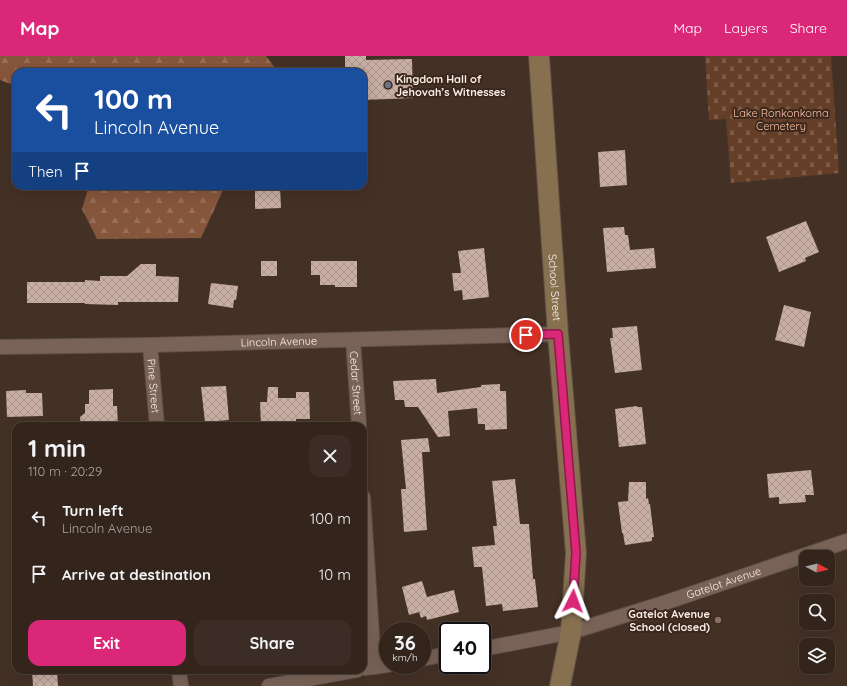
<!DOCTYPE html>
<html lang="en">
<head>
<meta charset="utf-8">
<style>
  body { margin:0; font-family:Quicksand,sans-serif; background:#3b2d25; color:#f1f3f6; height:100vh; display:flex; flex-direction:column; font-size:15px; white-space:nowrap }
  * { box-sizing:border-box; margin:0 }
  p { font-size:13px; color:#a9a5a3 }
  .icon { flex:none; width:22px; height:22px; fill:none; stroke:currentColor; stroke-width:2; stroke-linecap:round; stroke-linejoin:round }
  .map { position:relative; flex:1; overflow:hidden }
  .details { position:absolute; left:12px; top:366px; width:355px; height:252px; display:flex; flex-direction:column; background:#33251c; border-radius:12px; box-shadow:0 4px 16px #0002,0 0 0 1px #4e423b }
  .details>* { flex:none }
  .banner { position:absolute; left:12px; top:12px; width:355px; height:122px; border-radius:12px; box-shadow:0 4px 16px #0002,0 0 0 1px #4e423b; background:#1a4fa0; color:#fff; overflow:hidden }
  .needle { width:26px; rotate:97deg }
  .tools { position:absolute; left:799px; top:494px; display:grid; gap:8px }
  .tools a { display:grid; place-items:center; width:36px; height:36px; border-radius:8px; background:#33251c; box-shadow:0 4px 16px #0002,0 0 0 1px #4e423b; font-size:20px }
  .speed { position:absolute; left:379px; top:566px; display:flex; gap:8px; font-size:20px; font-weight:700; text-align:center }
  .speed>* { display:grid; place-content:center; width:52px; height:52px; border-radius:50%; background:#33251c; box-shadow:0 4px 16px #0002,0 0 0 1px #4e423b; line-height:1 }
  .speed small { font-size:10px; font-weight:400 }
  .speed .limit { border:2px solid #111; border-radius:6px; background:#fff; color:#111 }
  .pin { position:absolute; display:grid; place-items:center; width:34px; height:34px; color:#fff; margin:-17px; border:2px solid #fff; border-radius:50%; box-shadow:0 1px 4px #0007 }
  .me { position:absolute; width:44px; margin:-22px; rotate:3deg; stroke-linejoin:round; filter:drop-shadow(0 0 3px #0008) }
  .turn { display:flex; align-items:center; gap:14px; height:84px; padding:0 16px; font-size:18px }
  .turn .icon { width:52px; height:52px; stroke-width:2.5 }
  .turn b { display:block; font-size:28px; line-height:34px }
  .then { display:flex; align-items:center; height:38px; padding:0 16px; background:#0003; gap:8px; font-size:15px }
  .round { display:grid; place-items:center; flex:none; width:42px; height:42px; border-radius:12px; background:#3b2d25 }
  .headline { display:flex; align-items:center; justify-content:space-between; height:68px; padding:0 16px }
  h1 { font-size:24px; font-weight:700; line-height:30px }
  .action { display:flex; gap:8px; margin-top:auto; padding:8px 16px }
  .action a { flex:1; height:46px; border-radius:12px; background:#db2777; color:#fff; font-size:16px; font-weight:700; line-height:46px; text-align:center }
  .action a+a { background:#3b2d25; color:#f1f3f6 }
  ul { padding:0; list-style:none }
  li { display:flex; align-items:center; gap:12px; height:56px; padding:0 16px }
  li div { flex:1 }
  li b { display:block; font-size:15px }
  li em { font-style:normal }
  header { display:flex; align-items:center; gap:24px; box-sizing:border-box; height:56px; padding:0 20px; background:#db2777; color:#fff }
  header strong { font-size:19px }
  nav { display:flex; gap:22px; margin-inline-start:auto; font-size:14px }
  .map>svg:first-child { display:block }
  .forest { fill:url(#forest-firs) }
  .cemetery { fill:url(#cemetery-stones) }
  .building { fill:url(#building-cross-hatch) }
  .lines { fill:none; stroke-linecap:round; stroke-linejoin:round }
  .street-casing { stroke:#605047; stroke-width:16 }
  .secondary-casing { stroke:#605047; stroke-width:22 }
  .street { stroke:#796358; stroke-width:14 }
  .secondary { stroke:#867050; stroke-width:20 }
  .route-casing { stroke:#8e194d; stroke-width:10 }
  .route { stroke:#db2777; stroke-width:7 }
  .worship-dot { fill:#6b7280; stroke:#3a271d; stroke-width:1.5 }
  .education-dot { fill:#8d6e63; stroke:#3a271d; stroke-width:1.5 }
  .labels { text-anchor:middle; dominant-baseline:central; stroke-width:4; stroke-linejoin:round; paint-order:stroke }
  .poi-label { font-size:11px; font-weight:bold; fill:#fbeee7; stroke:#3a271d; text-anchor:start }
  .park-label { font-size:11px; fill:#fec0a0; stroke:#3a271d }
  .street-label { font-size:11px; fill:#fbeee7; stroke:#3a271d }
</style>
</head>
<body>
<header>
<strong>Map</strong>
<nav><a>Map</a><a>Layers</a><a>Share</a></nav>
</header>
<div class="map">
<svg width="847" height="630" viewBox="0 0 847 630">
  <defs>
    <pattern id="forest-firs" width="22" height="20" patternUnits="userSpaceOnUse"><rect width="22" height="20" fill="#86563c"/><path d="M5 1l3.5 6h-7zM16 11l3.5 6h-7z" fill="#986f58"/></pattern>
    <pattern id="cemetery-stones" width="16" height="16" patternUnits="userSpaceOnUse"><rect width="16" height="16" fill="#653e28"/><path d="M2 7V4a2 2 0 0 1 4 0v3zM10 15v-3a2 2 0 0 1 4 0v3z" fill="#7c5a47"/></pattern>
    <pattern id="building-cross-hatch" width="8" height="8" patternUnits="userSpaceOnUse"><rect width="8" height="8" fill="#c8aea3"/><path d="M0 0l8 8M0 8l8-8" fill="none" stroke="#a9948c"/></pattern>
  </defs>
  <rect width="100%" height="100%" fill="#443126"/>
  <path class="forest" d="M0 0H266L278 16H16V30L0 24Z
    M89 130H225L201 182 97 183 82 153Z"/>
  <path class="cemetery" d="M705 0H831L839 117 731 127 726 63 709 64Z"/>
  <path class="building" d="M345 0H366V4L412 3 413 42 363 44V16H345Z
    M625 94 627 129 600 131 598 96Z
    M255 130H280L281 152 255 153Z
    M806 165 819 196 805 202 806 205 779 216 766 181Z
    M624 171 625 179H628L630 194 654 192 656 212 607 216 603 172Z
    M484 192 489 241 463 244 462 234 454 235 452 217H461L458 195Z
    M261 205H277V220H261Z
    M311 205H357V231H335V229H320V219H311Z
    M141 208H156V220L179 221 178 246H118V249L85 248V247H27V226H85V224L100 225V220H127Z
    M211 227 238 230 236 244H234L233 252 208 248Z
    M784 249 811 256 804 291 775 284Z
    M637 270 642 314 615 317 610 282H613L612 272Z
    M436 323 437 337 481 331V329L500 328V335H506L507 373 485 374V368H478L477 352 448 355 450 380 438 381 418 351H405L404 344H395L393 325Z
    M226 330 229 364 205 366 201 331Z
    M268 331H278V342H296V336H309L310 363H296V366L280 367V370H261L260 346H267Z
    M113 333V350H117L118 369 81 370 80 361 85 357V348H89V334Z
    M26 334V337H42L43 360 7 361 6 335Z
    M637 350V351H642L646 388 619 391 615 353Z
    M428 382 430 396H422L427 474 404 476 401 433H406L401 384Z
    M811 414 814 439H805L806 446 779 448V441L769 442 767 418Z
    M515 423 520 468H529L533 523H535L538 551 503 555 502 548 486 550 482 511H474L472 491 495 489 493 470H497L492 425Z
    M629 426H646V443L648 442 649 448H650L654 481H652V485L625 489 623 477H622L618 446 628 445Z
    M422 525 427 541 454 534 459 556 427 564 426 560 421 562 419 556 409 559 402 531Z
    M32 614H57L58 630H33Z"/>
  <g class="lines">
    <g class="street-casing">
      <g id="street">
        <path id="s1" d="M353 284 359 370"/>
        <path id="s2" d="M150 289 157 370"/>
        <path id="s3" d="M0 291 150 289 558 278"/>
        <path d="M363 441 374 611"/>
        <path id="s4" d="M482 593 571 576 661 548 847 485"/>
        <path d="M422 603 448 598"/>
        <path d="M365 612 388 609"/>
        <path d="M179 614 181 630"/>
        <path d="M269 630 357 614"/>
      </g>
    </g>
    <g class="secondary-casing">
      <g id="secondary">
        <path id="s5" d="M539 0 558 278 576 497 571 576 560 630"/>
      </g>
    </g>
    <use href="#street" class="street"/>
    <use href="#secondary" class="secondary"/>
  </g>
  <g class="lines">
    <g class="route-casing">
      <path id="route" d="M526 279 558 278 576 497 573 545"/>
    </g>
    <use href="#route" class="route"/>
  </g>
  <circle class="worship-dot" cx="388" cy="29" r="4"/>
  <circle class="education-dot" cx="718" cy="564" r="4"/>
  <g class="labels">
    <g class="poi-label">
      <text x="396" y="23">Kingdom Hall of<tspan x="396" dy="13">Jehovah’s Witnesses</tspan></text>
      <text x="710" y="558" text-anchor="end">Gatelot Avenue<tspan x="710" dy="13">School (closed)</tspan></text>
    </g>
    <g class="park-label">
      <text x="781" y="57">Lake Ronkonkoma<tspan x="781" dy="13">Cemetery</tspan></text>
    </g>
    <g class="street-label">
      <text stroke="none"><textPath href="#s5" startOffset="232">School Street</textPath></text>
      <text stroke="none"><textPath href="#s3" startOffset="279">Lincoln Avenue</textPath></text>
      <text stroke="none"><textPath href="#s1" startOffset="43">Cedar Street</textPath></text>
      <text stroke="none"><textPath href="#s2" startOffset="41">Pine Street</textPath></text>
      <text stroke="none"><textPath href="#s4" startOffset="251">Gatelot Avenue</textPath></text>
    </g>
  </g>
</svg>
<div class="tools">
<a><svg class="needle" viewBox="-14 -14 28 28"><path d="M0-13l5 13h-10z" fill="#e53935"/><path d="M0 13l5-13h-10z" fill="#a9a5a3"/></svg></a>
<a><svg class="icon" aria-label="search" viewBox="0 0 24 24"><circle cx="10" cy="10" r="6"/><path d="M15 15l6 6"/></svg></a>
<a><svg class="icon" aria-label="layers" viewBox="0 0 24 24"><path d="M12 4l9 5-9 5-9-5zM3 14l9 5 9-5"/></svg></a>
</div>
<div class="speed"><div>36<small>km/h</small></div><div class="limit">40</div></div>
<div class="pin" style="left:526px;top:279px;background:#d93025"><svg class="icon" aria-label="arrive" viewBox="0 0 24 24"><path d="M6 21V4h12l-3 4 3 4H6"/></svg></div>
<svg class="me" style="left:573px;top:545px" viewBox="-20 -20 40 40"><path d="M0-17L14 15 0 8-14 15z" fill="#db2777" stroke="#fff" stroke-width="4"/></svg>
<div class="banner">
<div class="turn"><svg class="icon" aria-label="left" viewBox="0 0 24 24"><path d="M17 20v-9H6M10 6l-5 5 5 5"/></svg><div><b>100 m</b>Lincoln Avenue</div></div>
<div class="then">Then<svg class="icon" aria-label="arrive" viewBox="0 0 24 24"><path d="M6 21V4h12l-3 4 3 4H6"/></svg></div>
</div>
<section class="details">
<div class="headline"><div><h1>1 min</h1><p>110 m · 20:29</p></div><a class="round"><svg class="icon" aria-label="close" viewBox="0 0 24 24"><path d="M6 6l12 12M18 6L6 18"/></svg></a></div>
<ul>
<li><svg class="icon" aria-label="left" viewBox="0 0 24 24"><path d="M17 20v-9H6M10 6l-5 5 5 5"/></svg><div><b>Turn left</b><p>Lincoln Avenue</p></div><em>100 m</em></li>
<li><svg class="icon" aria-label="arrive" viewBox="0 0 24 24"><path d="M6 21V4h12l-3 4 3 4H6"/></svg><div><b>Arrive at destination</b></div><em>10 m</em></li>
</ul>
<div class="action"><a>Exit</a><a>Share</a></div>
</section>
</div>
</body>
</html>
